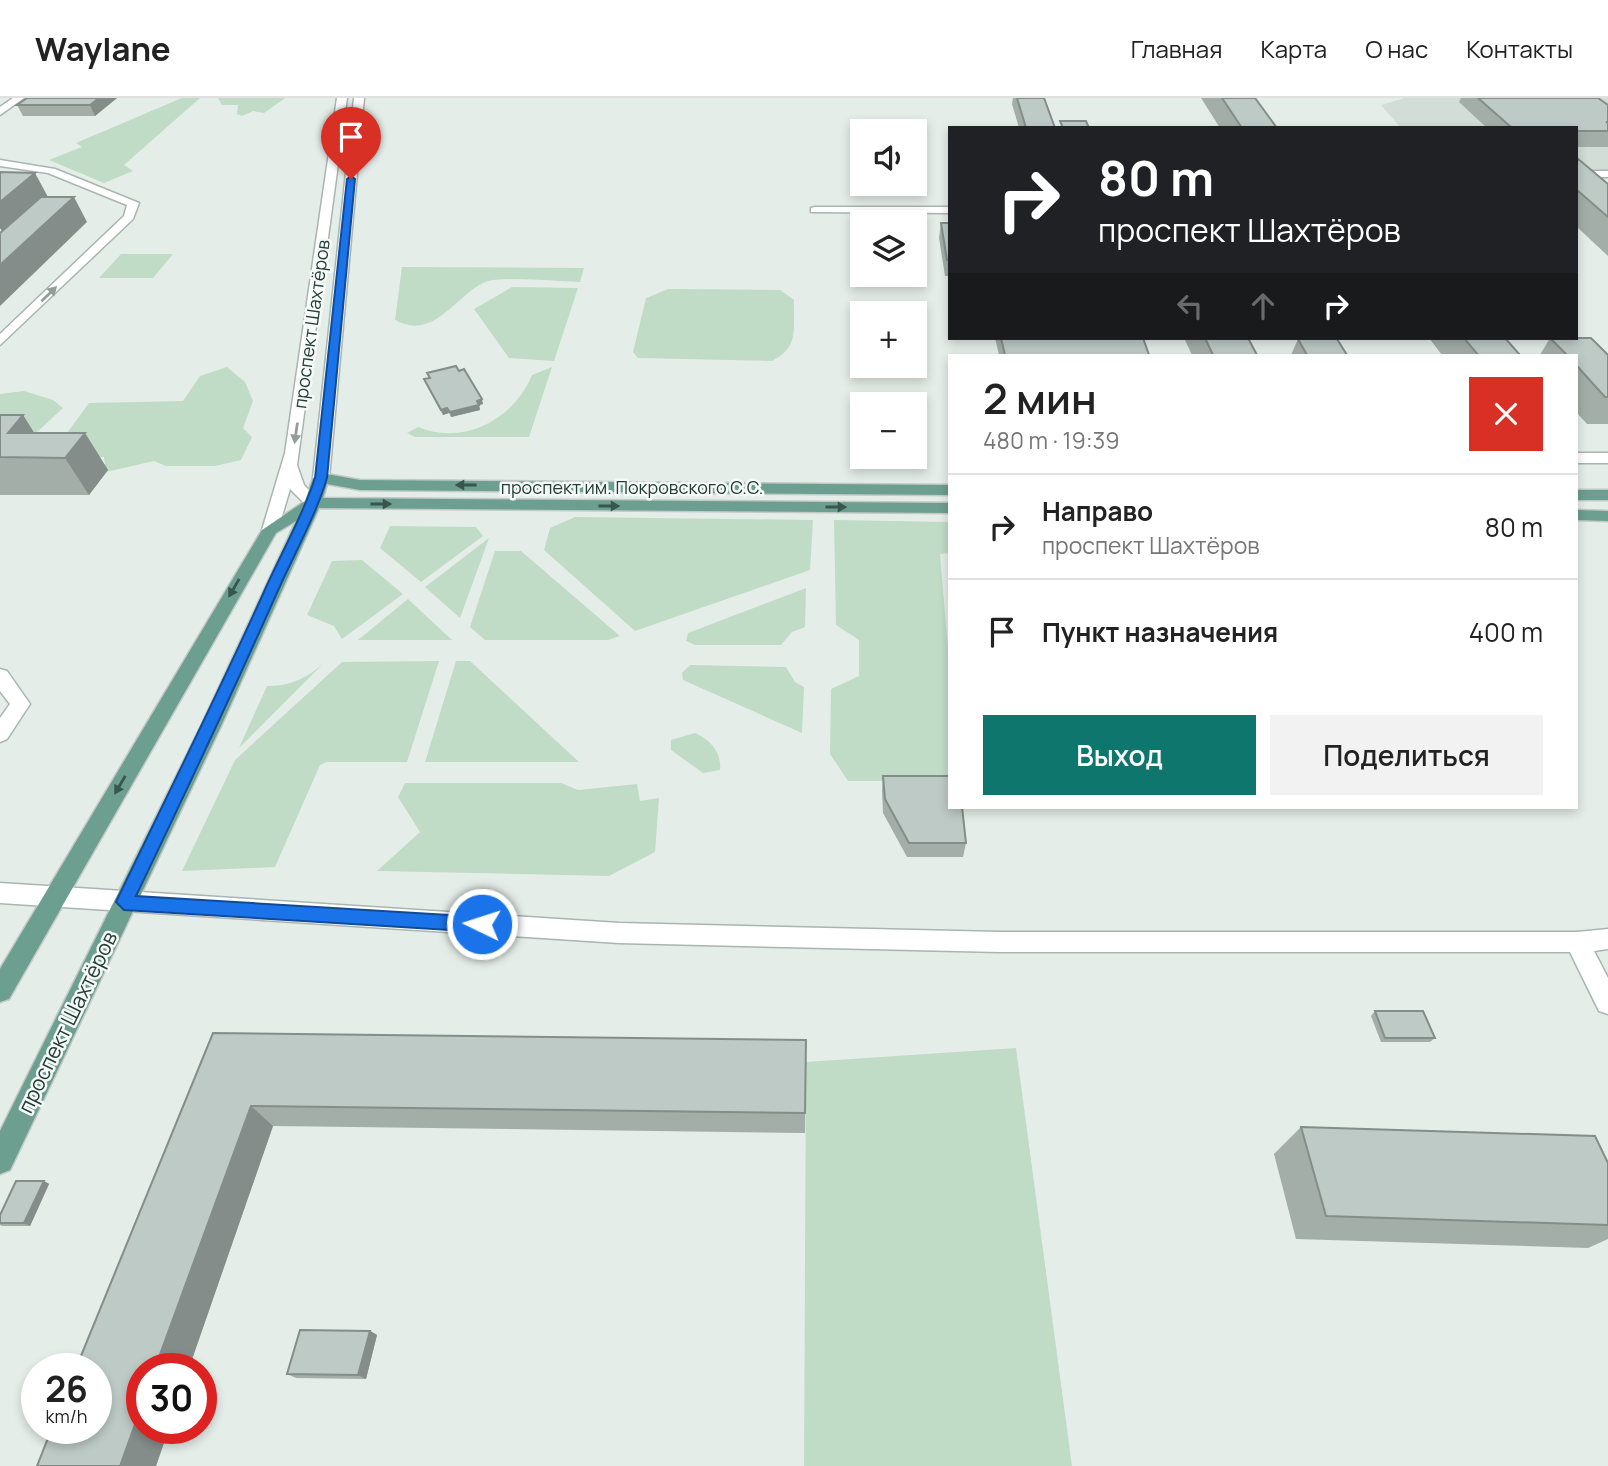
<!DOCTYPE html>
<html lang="ru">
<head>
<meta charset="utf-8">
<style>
  body { margin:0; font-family:Manrope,sans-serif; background:#f2f2f2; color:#222; height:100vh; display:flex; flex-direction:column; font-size:26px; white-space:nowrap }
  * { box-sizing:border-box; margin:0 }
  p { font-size:23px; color:#767676 }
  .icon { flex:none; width:38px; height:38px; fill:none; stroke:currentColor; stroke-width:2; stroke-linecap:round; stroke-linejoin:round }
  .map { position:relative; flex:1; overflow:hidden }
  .panel { position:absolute; left:948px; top:256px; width:630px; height:455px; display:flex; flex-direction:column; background:#fff; border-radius:0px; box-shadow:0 4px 10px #0003 }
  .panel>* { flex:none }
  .top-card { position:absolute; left:948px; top:28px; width:630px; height:214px; border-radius:0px; box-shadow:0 4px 10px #0003; background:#202124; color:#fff; overflow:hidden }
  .buttons { position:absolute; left:850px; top:21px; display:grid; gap:14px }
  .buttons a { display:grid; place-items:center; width:77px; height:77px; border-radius:0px; background:#fff; box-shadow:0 4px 10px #0003; font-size:35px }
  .speed { position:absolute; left:21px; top:1255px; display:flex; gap:14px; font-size:35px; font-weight:700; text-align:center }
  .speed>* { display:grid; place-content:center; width:91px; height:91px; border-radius:50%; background:#fff; box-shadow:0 4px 10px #0003; line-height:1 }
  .speed small { font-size:18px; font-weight:400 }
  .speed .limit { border:10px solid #d22; background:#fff; color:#111 }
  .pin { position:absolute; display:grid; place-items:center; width:60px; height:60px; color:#fff; margin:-72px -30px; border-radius:50% 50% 50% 0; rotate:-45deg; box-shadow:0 0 7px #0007 }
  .pin .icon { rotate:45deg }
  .me { position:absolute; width:77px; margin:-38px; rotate:274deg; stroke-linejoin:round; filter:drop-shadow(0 0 5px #0008) }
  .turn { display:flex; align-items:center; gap:24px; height:147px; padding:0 35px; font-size:32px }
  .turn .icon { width:91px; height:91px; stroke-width:2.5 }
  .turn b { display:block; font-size:49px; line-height:60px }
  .lanes { display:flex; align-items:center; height:66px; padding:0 35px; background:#0003; justify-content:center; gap:35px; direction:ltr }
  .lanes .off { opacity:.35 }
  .round { display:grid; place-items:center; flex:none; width:74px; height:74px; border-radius:0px; background:#f2f2f2 }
  .head { display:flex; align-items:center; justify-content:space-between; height:119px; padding:0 35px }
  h1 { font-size:42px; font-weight:600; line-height:52px }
  .button { display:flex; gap:14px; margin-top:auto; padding:14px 35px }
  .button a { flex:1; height:80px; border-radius:0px; background:#0f766e; color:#fff; font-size:28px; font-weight:600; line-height:80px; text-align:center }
  .button a+a { background:#f2f2f2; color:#222 }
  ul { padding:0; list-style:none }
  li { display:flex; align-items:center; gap:21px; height:105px; padding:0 35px; border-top:2px solid #e0e0e0 }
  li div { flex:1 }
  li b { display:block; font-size:26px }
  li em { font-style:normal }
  header { display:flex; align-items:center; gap:42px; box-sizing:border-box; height:98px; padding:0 35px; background:#fff; border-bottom:2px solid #e0e0e0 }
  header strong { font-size:33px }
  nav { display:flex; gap:38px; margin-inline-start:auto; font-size:24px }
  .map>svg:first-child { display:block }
  .built { fill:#d3ddd8 }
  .green { fill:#c0dcc6 }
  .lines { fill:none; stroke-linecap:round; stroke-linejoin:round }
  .minor-casing { stroke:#a8b5b0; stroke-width:3 }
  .major-casing { stroke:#c2c9c7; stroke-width:3 }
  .minor { fill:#fff; fill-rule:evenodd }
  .major { fill:#6d9f90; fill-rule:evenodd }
  .wall { fill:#a3aea9 }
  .shaded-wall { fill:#848d8a }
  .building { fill:#bdcac5; stroke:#848d8a; stroke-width:2 }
  .oneway { fill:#929e9a }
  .oneway2 { fill:#37564c }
  .route { fill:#1a73e8; stroke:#114b97; stroke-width:2 }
  .labels { text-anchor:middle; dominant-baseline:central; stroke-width:5; stroke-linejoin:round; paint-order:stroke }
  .far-street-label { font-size:18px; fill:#253d36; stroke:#f5f9f7 }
  .street-label { font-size:21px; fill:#253d36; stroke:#f5f9f7 }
</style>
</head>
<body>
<header>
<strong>Waylane</strong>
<nav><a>Главная</a><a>Карта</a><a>О нас</a><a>Контакты</a></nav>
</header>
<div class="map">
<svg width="1608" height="1368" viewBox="0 0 1608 1368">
  <rect width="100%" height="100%" fill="#e5ede9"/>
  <path class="built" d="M1404 0H1608V73H1577V30H1401L1381 7Z"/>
  <path class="green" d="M182 0H200L124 67 133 73 104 85 49 62 82 49 76 45Z
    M218 0H285L264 15 253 13 242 18 237 16 238 7H222Z
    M121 156H173L153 180H99Z
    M402 169 584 170 580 184C552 183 521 179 493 182 461 186 438 246 395 222Z
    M512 189 578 190 554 263 509 260 474 211Z
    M668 191 780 192 794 202C793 230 800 249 772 263L638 260 633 254 646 200Z
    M227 269 245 284 253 303 243 330 252 339 241 362 215 368H166L154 363 106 374 104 359 50 358 89 305 183 303 200 278Z
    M552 269 529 339H415L407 335 418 329C464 348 514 321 532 277Z
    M24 293 53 302 63 310 21 349H0V296Z
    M575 419 813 422 810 472 635 533 544 452 550 430Z
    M834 422 950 424V455L940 456 950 574V683H848L830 656 831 591 859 578V542L836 527Z
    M390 428 476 429 483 438 421 484 380 450Z
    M489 440 460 520 425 489Z
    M495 453H521L620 538 608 542H485L470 529Z
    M362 462 403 496 342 541 334 528 307 517 332 463Z
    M806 490 805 529 792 534 781 547H695L686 543 688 535Z
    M408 501 452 542H358Z
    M439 563 407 664H326L320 667 275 769 182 773 235 662 342 564Z
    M456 563H470L579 664H425Z
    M325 564 239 650 267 588C289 589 309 579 325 564Z
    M690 567 786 569 795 584 804 589 802 635 683 582 682 575Z
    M695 635C711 642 722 655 720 672L703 675 671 652V642Z
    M405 685H561L578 692 637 686 640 703 659 700 655 754 609 778 377 773 420 734 398 699Z
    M1016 950 1072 1368H804L806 964Z"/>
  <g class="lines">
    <g class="minor-casing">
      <path id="minor" d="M13 0H24L0 17V9Z
        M337 0H347L297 367 304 387 321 405 319 408H307L290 391 278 432 270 437 262 432 285 355Z
        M354 0H364L329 380 321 385 313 380Z
        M0 62 55 71 139 105 133 121 0 247V236L124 118 127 107 48 75 0 68Z
        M1577 73H1608V79H1577Z
        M815 109H950V115L811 114V110Z
        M1577 355H1608V365H1577Z
        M0 571 7 573 30 606 7 641 0 644V620L10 606 0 593Z
        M0 785 619 825 1000 834H1577L1608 831V851L1594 853 1608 880V916L1599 913 1570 854H1000L619 845 0 805Z"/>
    </g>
    <g class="major-casing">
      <path id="major" d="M321 375 360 382 950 387V397L360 392 327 386 323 400 950 405V415L319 410 222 626 10 1072 0 1076V1033L202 626 296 423 276 435 9 901 0 904V871L262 432 305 403 313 380Z
        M1577 392H1608V402H1577Z
        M1577 412 1608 413V423L1577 422Z"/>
    </g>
    <use href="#minor" class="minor"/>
    <use href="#major" class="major"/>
  </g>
  <path class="wall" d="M27 0H117L95 18H23L17 7Z
    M1013 0H1044L1055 30H1019L1012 6Z
    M1201 0H1255L1277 30H1220Z
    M1461 0H1598L1608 7V49H1577V30H1487L1459 4Z
    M1577 60 1608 86V158L1577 129Z
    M941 125H950V178H945L939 140Z
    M995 240H1143L1149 257H999Z
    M1184 240H1248L1257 257H1192Z
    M1429 240H1505L1520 257H1442Z
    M1550 240 1608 257V326H1587L1577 315V257H1540Z
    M1298 241 1347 257H1291Z
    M427 275 483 306 479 307 480 312 451 319 449 315 443 317 426 286 424 281 429 280Z
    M0 317H23L34 335H85L108 372 89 397H0Z
    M883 678 966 745 963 759H907L883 715 882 692Z
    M1375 913 1435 940 1430 944H1381L1371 918Z
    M213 935 806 942 805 1035 273 1028 189 1270H142L169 1330 156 1368H37Z
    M1301 1029 1608 1065V1141L1588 1150 1296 1141 1274 1056Z
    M44 1083 49 1086 30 1128H2L0 1127V1117Z
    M370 1233 377 1237 366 1281 296 1280 287 1276Z"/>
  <path class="shaded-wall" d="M99 0H117L95 18 90 7Z
    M35 75 48 99 4 137 0 130V104Z
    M74 99 87 124 0 208V167Z
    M482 301 483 306 479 307 480 312 451 319 450 314Z
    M447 310 449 315 443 317 441 312Z
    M23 317 47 355 8 335Z
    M85 335 108 372 89 397 65 360Z
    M251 1008 273 1028 189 1270H155Z
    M44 1083 49 1086 30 1128 24 1125Z
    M370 1233 377 1237 366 1281 358 1277Z
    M142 1307V1330H169L156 1368H120Z"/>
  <path class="building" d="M27 0H99L90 7H17Z
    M1017 0H1044L1055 30H1026Z
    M1222 0H1255L1277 30H1242Z
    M1478 0H1598L1608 7V24H1606L1608 25V33H1577V30H1512Z
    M1060 23H1086L1089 30H1063Z
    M1577 60 1608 86V119L1577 92Z
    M0 74 35 75 0 104Z
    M41 99H74L0 167V135Z
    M941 125H950V162H947Z
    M1001 240H1143L1149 257H1005Z
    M1205 240H1248L1257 257H1213Z
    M1464 240H1505L1520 257H1478Z
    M1550 240H1591L1608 257V299H1605L1577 268V257H1567Z
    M1298 241H1337L1347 257H1307Z
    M456 268 459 273 464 271 482 301 477 303 479 307 450 314 447 310 441 312 424 281 430 280 427 275Z
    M0 317H23L8 335H85L65 360 0 359Z
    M883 678H950V709H962L966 745H909L885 701Z
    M1375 913H1423L1435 940H1385Z
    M213 935 806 942 805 1015 251 1008 155 1270H142V1307L120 1368H37L52 1330H96V1270H76Z
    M1301 1029 1595 1038 1608 1065V1127L1326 1118Z
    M16 1083H44L24 1125H0V1117Z
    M300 1232 370 1233 358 1277 287 1276Z"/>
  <defs><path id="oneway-solid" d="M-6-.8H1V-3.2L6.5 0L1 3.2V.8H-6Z" transform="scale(1.75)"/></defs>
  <g class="oneway">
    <use href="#oneway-solid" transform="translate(49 196) rotate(-44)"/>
    <use href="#oneway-solid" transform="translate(296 335) rotate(98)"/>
  </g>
  <g class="oneway2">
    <use href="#oneway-solid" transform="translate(466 387) rotate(-180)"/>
    <use href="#oneway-solid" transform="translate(381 406)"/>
    <use href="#oneway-solid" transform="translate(609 408)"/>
    <use href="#oneway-solid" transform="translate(836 409)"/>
    <use href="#oneway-solid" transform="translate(234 490) rotate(120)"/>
    <use href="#oneway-solid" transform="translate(120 687) rotate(120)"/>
  </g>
  <path class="route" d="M351 78 355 81 327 380C315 420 293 458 276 497 231 598 184 698 136 798L482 819 491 826 482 834 124 812 116 804C165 702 216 600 263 496 280 457 302 420 315 380L347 81Z"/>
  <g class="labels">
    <g class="far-street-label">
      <text transform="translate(311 226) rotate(-82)">проспект Шахтёров</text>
      <text x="632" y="389">проспект им. Покровского С.С.</text>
    </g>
    <g class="street-label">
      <text transform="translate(67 924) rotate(-64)">проспект Шахтёров</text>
    </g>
  </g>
</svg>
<div class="buttons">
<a><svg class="icon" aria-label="sound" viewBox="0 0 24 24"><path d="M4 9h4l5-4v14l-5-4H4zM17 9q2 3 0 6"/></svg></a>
<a><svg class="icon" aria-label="layers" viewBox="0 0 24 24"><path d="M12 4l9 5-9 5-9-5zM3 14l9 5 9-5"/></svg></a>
<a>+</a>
<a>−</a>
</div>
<div class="speed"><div>26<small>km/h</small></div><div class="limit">30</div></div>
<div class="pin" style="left:351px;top:81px;background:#d93025"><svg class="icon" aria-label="arrive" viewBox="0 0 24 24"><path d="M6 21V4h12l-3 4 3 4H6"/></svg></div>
<svg class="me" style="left:482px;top:826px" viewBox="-20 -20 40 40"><circle r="17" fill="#1a73e8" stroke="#fff" stroke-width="3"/><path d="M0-11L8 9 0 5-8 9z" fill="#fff"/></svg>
<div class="top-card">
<div class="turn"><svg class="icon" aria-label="right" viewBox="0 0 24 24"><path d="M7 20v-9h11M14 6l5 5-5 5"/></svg><div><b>80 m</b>проспект Шахтёров</div></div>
<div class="lanes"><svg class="icon off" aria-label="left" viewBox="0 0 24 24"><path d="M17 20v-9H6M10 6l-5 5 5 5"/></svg><svg class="icon off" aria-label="ahead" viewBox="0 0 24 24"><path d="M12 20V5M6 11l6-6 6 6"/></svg><svg class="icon" aria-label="right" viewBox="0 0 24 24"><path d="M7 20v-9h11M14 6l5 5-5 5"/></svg></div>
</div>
<section class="panel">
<div class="head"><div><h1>2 мин</h1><p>480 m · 19:39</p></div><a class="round" style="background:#d93025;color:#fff"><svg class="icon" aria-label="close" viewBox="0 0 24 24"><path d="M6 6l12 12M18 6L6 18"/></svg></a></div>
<ul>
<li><svg class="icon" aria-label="right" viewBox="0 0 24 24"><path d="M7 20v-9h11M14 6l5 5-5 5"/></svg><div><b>Направо</b><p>проспект Шахтёров</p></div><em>80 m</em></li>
<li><svg class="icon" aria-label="arrive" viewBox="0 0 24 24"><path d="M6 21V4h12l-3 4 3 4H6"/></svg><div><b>Пункт назначения</b></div><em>400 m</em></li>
</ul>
<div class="button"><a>Выход</a><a>Поделиться</a></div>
</section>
</div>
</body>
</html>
